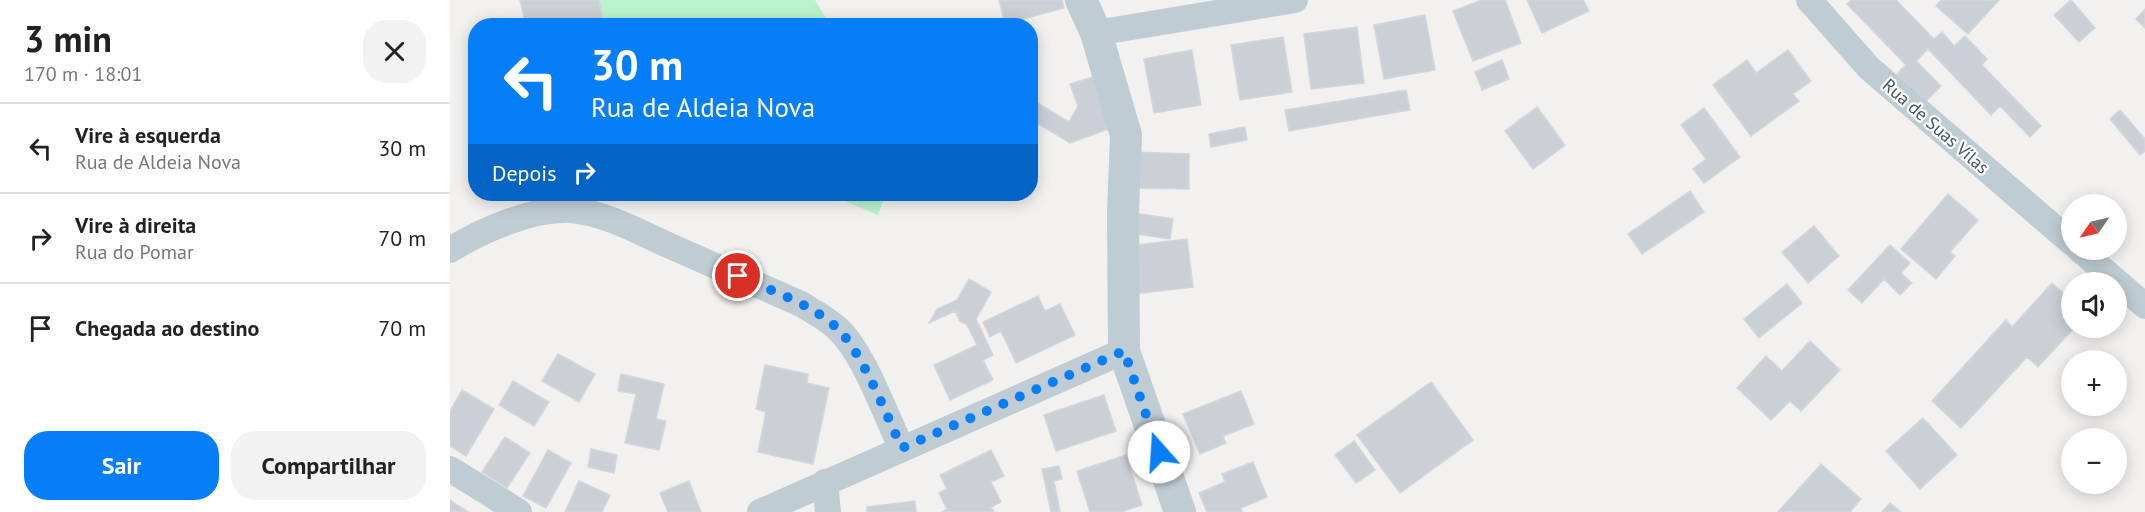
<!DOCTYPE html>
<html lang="pt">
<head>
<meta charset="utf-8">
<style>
  body { margin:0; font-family:"PT Sans",sans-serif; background:#f2f2f2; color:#222; height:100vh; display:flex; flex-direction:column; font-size:22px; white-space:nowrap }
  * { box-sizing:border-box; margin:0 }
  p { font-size:20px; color:#767676 }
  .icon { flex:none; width:33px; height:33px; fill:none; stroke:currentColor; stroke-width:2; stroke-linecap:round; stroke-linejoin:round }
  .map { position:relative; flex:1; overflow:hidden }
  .details { display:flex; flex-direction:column; background:#fff; width:450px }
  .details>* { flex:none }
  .hud { position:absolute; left:18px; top:18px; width:570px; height:183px; border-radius:24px; box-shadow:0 3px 15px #0003; background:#067ef7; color:#fff; overflow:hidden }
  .needle { width:39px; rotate:236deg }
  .buttons { position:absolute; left:1611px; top:194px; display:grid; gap:12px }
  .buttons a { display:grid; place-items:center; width:66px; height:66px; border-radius:50%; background:#fff; box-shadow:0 3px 15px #0003; font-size:30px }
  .pin { position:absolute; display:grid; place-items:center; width:51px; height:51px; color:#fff; margin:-26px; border:3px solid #fff; border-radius:50%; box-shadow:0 2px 6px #0007 }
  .me { position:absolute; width:66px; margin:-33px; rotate:341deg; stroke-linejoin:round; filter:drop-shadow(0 0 4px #0008) }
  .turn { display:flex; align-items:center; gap:21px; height:126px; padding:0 24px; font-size:27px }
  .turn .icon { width:78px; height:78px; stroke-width:2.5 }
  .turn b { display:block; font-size:42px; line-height:51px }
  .then { display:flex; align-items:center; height:57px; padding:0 24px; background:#0003; gap:12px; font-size:22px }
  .round { display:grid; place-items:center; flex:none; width:63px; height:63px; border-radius:24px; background:#f2f2f2 }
  .overview { display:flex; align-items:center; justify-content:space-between; height:102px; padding:0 24px }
  h1 { font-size:36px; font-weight:700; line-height:45px }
  .cta { display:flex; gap:12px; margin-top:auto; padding:12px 24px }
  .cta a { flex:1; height:69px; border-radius:24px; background:#067ef7; color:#fff; font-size:24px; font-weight:700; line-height:69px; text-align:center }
  .cta a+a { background:#f2f2f2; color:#222 }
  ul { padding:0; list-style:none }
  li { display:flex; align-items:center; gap:18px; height:90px; padding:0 24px; border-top:2px solid #e0e0e0 }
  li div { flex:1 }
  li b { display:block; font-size:22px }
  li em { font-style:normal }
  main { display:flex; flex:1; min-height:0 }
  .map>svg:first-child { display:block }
  .green { fill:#baf4cd }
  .building { fill:#cbd0d6; stroke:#d3d6dc; stroke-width:1.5 }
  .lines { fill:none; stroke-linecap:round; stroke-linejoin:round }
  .minor { stroke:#bfccd3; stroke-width:26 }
  .tertiary { stroke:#bfccd3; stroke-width:32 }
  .route { stroke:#067ef7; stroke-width:10; stroke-dasharray:0 18 }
  .labels { text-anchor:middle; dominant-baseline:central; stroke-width:4.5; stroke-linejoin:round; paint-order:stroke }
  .street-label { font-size:18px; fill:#465560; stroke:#fff }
</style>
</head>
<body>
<main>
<section class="details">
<div class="overview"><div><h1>3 min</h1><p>170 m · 18:01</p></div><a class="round"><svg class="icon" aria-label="close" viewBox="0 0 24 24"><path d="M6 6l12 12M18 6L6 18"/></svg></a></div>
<ul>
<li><svg class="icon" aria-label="left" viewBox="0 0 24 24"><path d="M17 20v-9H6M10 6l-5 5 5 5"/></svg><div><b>Vire à esquerda</b><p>Rua de Aldeia Nova</p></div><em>30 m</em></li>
<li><svg class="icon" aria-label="right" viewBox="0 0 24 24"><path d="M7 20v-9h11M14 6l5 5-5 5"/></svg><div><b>Vire à direita</b><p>Rua do Pomar</p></div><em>70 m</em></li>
<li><svg class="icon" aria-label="arrive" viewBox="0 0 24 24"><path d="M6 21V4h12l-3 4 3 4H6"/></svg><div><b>Chegada ao destino</b></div><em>70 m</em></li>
</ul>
<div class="cta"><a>Sair</a><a>Compartilhar</a></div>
</section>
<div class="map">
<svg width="1695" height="512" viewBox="0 0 1695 512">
  <rect width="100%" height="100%" fill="#f3f0f0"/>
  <path class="green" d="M149 0H365L380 25 147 26 152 14Z
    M378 194H436L428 215Z"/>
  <path class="building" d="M70 0H149L152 14 147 26H76Z
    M549 0H612L614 8 555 24Z
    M1032 0H1055L1071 43 1023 61 1003 11Z
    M1077 0H1133L1139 11 1092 33Z
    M1401 0H1446L1484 39 1492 32 1504 46 1515 36 1537 59 1532 65 1591 126 1580 137 1550 106 1541 115 1478 49 1466 61 1491 86 1475 102 1447 74 1456 65 1397 4Z
    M1491 0H1549L1518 34 1486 6Z
    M1621 0 1645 28 1629 42 1604 15Z
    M1695 9V28L1686 19Z
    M975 15 985 70 934 79 924 25Z
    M907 27 914 83 861 89 854 34Z
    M833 37 842 92 790 100 781 45Z
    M742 50 751 105 704 113 694 59Z
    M1338 50 1361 81 1343 94 1349 101 1301 136 1263 85 1297 60 1306 73Z
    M1052 60 1059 79 1032 90 1025 72Z
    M646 76 664 127 620 143 580 119V95L584 101 619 122 628 106 620 84Z
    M956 90 960 110 839 131 835 110Z
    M1087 107 1115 145 1083 169 1055 131Z
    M1254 108 1290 157 1254 183 1243 169 1256 159 1231 125Z
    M1670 110 1695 139V151L1690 155 1660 119Z
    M795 127 797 140 761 147 759 134Z
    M682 152 739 154V189L681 188Z
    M1240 191 1254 212 1192 254 1178 234Z
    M1498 194 1528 220 1500 252 1505 256 1486 279 1451 249Z
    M684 213 723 219 720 239 681 233Z
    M1364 226 1389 256 1358 283 1332 252Z
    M737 239 743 287 683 294 678 246Z
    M1440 245 1460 263 1451 273 1462 283 1450 295 1434 279 1412 303 1398 290Z
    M519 279 541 292 526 319 543 355 533 360 543 380 500 400 484 365 527 345 517 325 510 321 505 311 479 323 487 309 507 300Z
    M1602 283 1622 301V306L1612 317 1624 328 1588 367 1577 357 1511 428 1482 401 1556 320 1562 327Z
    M1337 284 1352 303 1309 338 1294 319Z
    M588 296 595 311 610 304 625 335 566 363 551 331 540 337 533 322Z
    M1360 341 1390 370 1351 411 1340 401 1321 420 1287 388 1316 356 1332 371Z
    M108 354 145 374 129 402 92 381Z
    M315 365 358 374 357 383 379 388 363 464 308 452 316 412 306 409Z
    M171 374 214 384 206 419 216 421 209 450 175 443 186 394 168 391Z
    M63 381 99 402 84 426 49 405Z
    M981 382 1023 440 950 493 907 435Z
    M12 390 44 409 16 456 0 446V411Z
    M791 391 804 424 773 436 776 443 750 454 733 414Z
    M654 395 666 431 606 451 594 415Z
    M1473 418 1507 455 1470 489 1436 451Z
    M55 437 80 453 57 488 32 472Z
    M904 441 925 470 906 483 885 455Z
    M141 449 167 455 164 473 138 467Z
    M98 450 121 463 96 508 73 496Z
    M541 450 554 476 541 482 551 502 541 507 544 512H492L497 509 489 493 497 489 490 475Z
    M676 455 692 505 671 512H640L627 471Z
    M803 462 817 497 791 508 792 512H757L749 493 775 482 772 474Z
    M1371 464 1411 499 1400 512H1328Z
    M609 466 612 479 604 481 610 512H601L592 469Z
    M129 481 160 495 152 512H115Z
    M239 481 251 512H218L210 493Z
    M0 500 18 512H0Z
    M465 501 466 512H417V507Z
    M1440 503 1451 512H1432Z"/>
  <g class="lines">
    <path class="minor" d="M1359 0 1419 68 1622 243
      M646 33 845 0
      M1629 249 1695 306
      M0 250C32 230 83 208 121 210 156 213 189 232 220 246 264 265 307 285 351 304 364 312 378 319 389 330 414 354 436 416 452 449
      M0 469 69 512
      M375 482 378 512
      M310 512 674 351"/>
    <path class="tertiary" d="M631 0 646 33 676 135 673 212 674 351 730 512"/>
  </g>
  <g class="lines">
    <path class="route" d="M288 276C321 291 363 304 389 330 414 356 436 415 452 448L674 351 709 452"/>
  </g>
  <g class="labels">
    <g class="street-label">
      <text transform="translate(1486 126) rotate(41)">Rua de Suas Vílas</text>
    </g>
  </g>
</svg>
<div class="buttons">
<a><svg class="needle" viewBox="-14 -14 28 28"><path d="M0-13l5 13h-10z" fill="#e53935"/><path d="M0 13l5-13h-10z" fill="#767676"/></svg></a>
<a><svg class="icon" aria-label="sound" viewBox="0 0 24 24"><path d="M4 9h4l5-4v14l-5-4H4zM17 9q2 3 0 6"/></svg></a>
<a>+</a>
<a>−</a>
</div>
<div class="pin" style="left:288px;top:276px;background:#d93025"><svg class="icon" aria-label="arrive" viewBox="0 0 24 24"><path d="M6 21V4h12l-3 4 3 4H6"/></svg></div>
<svg class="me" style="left:709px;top:452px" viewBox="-20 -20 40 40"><circle r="19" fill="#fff"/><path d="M0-13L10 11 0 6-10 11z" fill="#067ef7"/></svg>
<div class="hud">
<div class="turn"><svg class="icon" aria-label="left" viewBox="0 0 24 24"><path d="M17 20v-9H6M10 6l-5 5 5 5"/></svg><div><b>30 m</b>Rua de Aldeia Nova</div></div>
<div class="then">Depois<svg class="icon" aria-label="right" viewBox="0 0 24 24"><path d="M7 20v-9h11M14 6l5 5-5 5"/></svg></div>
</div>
</div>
</main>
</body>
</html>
